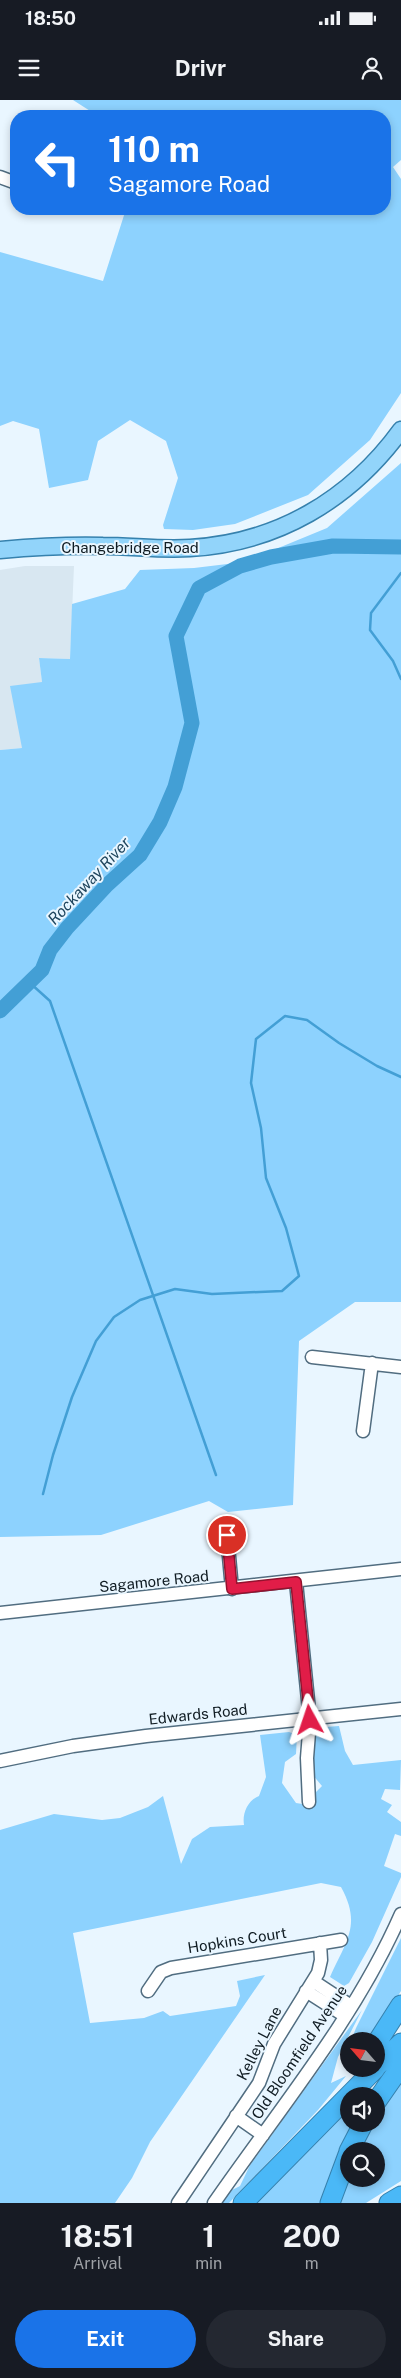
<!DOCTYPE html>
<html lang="en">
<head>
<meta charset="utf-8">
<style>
  body { margin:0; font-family:"Public Sans",sans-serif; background:#242831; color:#f1f3f6; height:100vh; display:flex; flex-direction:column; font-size:19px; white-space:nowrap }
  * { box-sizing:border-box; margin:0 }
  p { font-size:16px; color:#9ea1a6 }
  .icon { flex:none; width:28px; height:28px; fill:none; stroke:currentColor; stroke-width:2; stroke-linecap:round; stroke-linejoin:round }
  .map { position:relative; height:2103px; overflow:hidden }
  .side { display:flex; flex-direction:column; background:#171b24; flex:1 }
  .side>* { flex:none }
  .hud { position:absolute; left:10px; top:10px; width:381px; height:105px; border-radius:20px; box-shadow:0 2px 8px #0003; background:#1a73e8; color:#fff; overflow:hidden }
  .needle { width:32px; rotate:298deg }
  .buttons { position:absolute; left:340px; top:1932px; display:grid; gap:10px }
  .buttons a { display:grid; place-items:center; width:45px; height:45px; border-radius:50%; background:#171b24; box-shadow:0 2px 8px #0003; font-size:25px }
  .pin { position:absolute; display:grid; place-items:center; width:42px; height:42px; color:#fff; margin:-21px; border:2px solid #fff; border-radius:50%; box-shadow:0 1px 5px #0007 }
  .me { position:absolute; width:55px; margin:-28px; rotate:355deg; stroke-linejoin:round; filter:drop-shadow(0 0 4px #0008) }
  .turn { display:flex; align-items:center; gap:18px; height:105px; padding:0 15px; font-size:22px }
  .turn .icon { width:65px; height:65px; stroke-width:2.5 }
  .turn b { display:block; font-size:35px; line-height:42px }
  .eta { display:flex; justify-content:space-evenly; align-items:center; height:85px; text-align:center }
  .eta b { font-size:30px; font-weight:700; line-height:35px }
  .action { display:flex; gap:10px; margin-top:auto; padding:10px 15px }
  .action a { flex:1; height:58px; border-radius:30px; background:#1a73e8; color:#fff; font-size:20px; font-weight:700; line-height:58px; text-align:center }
  .action a+a { background:#242831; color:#f1f3f6 }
  .status { display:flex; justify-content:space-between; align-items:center; height:35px; padding:0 25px; background:#171b24; direction:ltr }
  .status svg { height:14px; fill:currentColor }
  header { display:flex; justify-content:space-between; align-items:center; height:65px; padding:0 15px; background:#171b24; font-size:22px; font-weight:700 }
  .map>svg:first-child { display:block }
  .built { fill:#d8e7f1 }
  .green { fill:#8dd2fe }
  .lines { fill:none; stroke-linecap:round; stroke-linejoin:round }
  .stream { stroke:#439fd5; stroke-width:2.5 }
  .river { stroke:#439fd5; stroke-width:15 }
  .minor-casing { stroke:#516d80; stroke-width:15 }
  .major-casing { stroke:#3681ad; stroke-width:19 }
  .highway-casing { stroke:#3681ad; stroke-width:21 }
  .minor { stroke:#fff; stroke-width:12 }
  .major { stroke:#92d4fa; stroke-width:16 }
  .highway { stroke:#4ab8f7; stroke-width:19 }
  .route-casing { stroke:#92132f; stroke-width:12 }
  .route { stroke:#e11d48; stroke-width:9 }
  .labels { text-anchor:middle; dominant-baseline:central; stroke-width:4; stroke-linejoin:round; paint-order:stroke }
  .street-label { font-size:15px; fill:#101c23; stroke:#e9f6ff }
  .water-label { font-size:16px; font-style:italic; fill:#21475f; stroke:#e9f6ff }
</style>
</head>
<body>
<div class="status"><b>18:50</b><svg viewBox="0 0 49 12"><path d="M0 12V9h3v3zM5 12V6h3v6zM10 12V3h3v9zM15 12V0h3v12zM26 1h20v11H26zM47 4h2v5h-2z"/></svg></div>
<header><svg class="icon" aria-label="menu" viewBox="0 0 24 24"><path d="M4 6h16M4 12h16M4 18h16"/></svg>Drivr<svg class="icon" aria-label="person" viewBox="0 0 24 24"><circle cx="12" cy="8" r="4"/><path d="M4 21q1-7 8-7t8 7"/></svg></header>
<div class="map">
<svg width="401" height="2103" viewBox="0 0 401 2103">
  <rect width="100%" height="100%" fill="#e9f6ff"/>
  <path class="built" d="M25 466H74L70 559 39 558 42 582 22 648 0 650V470Z"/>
  <path class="green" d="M73 0H401V60L393 67 401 79V293L370 340 308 395 235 424 193 430 164 429 163 425 178 378 166 341 130 320 98 341 88 380 49 388 39 329 13 321 0 326V152L103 181 126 109H385V16H98Z
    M401 363V1202H355L299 1241 293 1405 228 1412 209 1401 101 1435 0 1437V650L22 648 10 586 42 582 39 558 70 559 72 504 125 489 140 470 194 468 244 462 327 428Z
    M339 1626 345 1651 353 1665 401 1660 400 1690 385 1689 381 1699 392 1705 387 1712 401 1722V1736L395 1734 384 1766 401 1773V1777L372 1842 349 1883 344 1886 330 1877C346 1841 362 1825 341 1787L321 1783 73 1833 90 1923 144 1918 163 1911 170 1916 236 1906 240 1896 237 1881 265 1875 150 2042 132 2078 115 2103H0V1730L54 1714 102 1720 120 1718 148 1707 163 1696 181 1764 192 1739 210 1727 244 1725C242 1713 248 1700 259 1696L266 1677 260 1635 289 1632 297 1635 296 1654 285 1662 282 1683 296 1703 309 1705 311 1697 322 1686 306 1667 312 1628Z
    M401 1838V1891L370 1941H351L356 1928Z
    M362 1910 338 1957 331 1983 346 1976 318 2010 229 2103H221L228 2092 240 2086 250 2065Z
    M401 1977V2081L366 2103H339L349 2079H376V2051H356L369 2024H376V2011Z
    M349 2004V2024H356L324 2103H251Z"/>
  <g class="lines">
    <path class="stream" d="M401 473 371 513 370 530 393 561 401 579
      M30 883 50 901 216 1375
      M43 1394 53 1355 72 1297 96 1241 114 1217 140 1200 175 1189 212 1194 282 1191 299 1176 286 1128 266 1078 261 1028 251 983 256 939 285 916 307 920 339 943 377 966 401 977"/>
    <path class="river" d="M0 911 42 870 50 850 67 828 107 785 140 755 160 722 175 687 192 623 176 536 199 488 240 466 271 457 333 446 401 447"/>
    <g class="minor-casing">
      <path id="minor" d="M0 77 16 83
        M312 1257 401 1267
        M363 1331 372 1263
        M227 1435 232 1489
        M296 1482 310 1620 307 1658 309 1702
        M0 1513 401 1469
        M0 1661 73 1646 146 1636 401 1609
        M313 1881 351 1906
        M148 1891 161 1872 171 1868 341 1840
        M306 1891 345 1916
        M236 2016 263 2035
        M178 2103 259 1983 274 1944 318 1873 321 1860 320 1843
        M214 2103C279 2009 355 1919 401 1814"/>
    </g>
    <g class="major-casing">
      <path id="major" d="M0 450C34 447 68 445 103 446 132 446 161 450 190 448 277 443 350 400 401 330"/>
    </g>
    <g class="highway-casing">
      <path id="highway" d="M376 1944 401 1905
        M376 1967 401 1943
        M376 2002 401 1966
        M349 2051 363 2024
        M243 2103 375 1969
        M330 2103 349 2052
        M389 2103 401 2096"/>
    </g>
    <use href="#minor" class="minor"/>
    <use href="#major" class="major"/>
    <use href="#highway" class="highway"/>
  </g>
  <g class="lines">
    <g class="route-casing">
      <path id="route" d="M227 1435 232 1489 296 1482 310 1620"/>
    </g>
    <use href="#route" class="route"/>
  </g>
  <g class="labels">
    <g class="street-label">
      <text x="130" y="447">Changebridge Road</text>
      <text transform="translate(154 1481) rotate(-6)">Sagamore Road</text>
      <text transform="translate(198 1614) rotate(-6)">Edwards Road</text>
      <text transform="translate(237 1840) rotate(-9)">Hopkins Court</text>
      <text transform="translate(259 1943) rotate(-63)">Kelley Lane</text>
      <text transform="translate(299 1952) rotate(-56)">Old Bloomfield Avenue</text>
    </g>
    <g class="water-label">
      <text transform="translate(89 781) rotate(-47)">Rockaway River</text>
    </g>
  </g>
</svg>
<div class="buttons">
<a><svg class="needle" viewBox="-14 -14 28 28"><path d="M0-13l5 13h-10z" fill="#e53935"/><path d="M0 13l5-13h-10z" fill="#9ea1a6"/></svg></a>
<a><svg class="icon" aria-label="sound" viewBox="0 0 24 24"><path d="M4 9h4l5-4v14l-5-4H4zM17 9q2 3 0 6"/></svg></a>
<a><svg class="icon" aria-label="search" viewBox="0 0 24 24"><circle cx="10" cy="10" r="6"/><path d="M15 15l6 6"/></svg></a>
</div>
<div class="pin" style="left:227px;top:1435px;background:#d93025"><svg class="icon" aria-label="arrive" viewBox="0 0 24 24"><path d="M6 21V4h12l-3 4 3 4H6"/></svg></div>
<svg class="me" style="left:310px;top:1620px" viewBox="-20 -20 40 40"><path d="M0-17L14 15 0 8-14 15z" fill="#e11d48" stroke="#fff" stroke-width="4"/></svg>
<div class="hud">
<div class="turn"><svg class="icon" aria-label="left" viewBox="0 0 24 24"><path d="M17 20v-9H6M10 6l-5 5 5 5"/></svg><div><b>110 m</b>Sagamore Road</div></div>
</div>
</div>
<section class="side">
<div class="eta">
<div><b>18:51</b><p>Arrival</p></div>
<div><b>1</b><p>min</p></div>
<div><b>200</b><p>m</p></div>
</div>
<div class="action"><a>Exit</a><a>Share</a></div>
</section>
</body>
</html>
